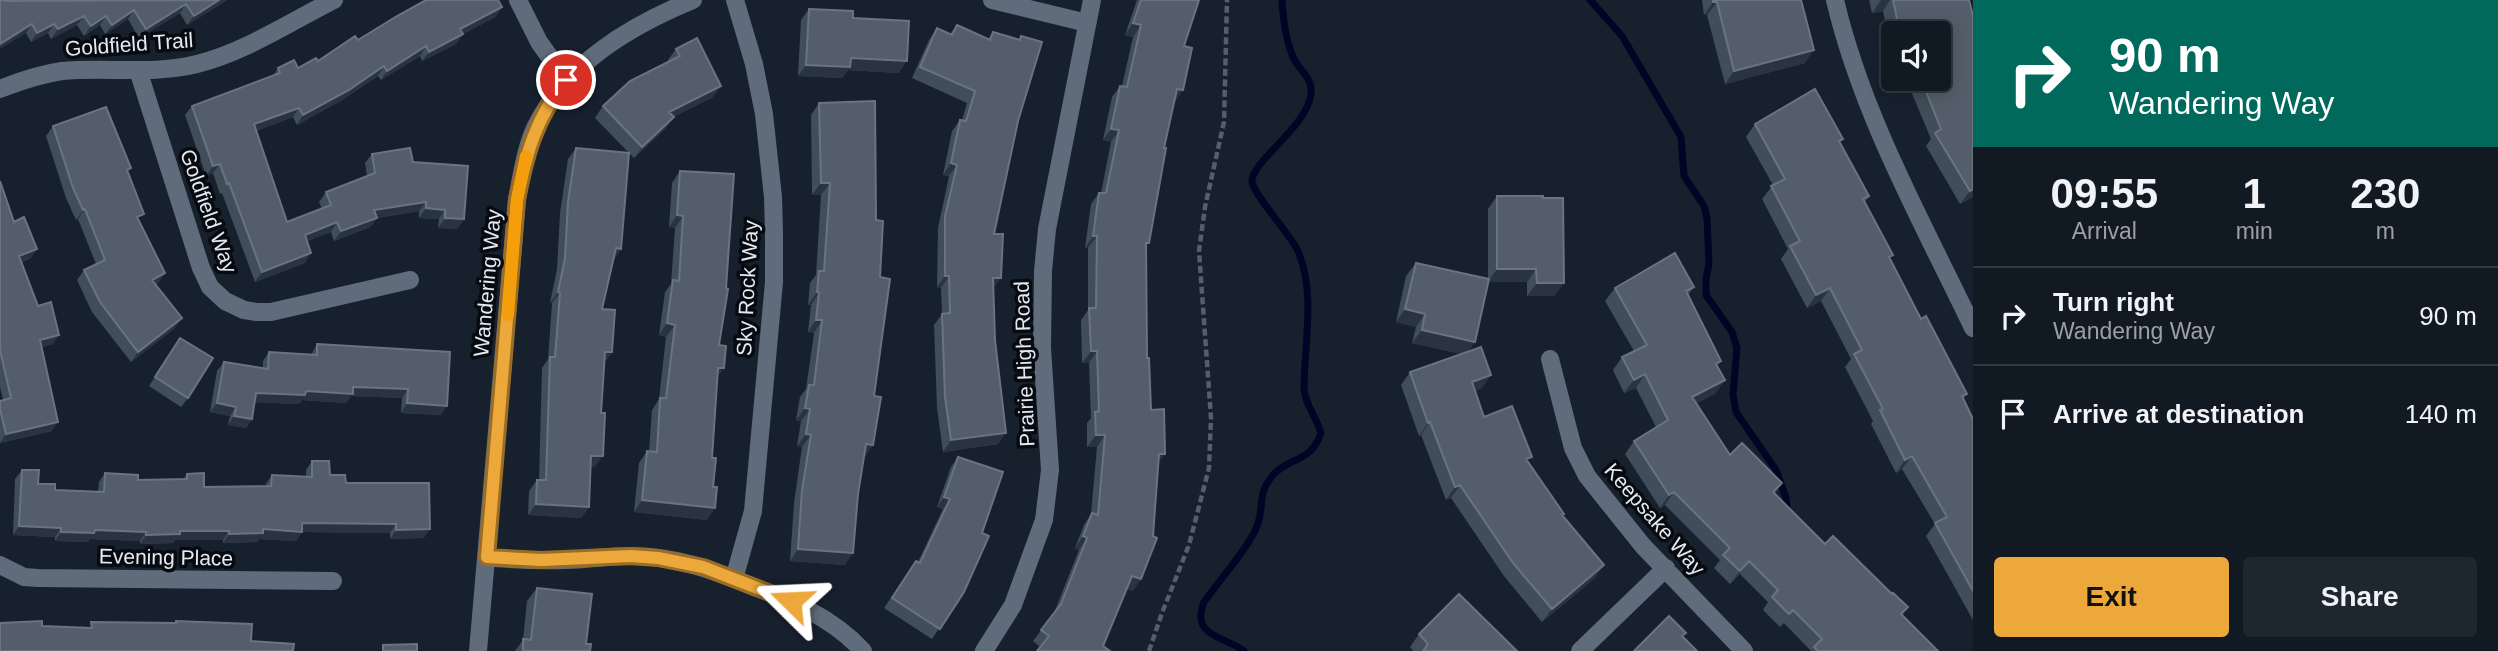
<!DOCTYPE html>
<html lang="en">
<head>
<meta charset="utf-8">
<style>
  body { margin:0; font-family:Arial,sans-serif; background:#1e262f; color:#f1f3f6; height:100vh; display:flex; flex-direction:column; font-size:26px; white-space:nowrap }
  * { box-sizing:border-box; margin:0 }
  p { font-size:23px; color:#9ca0a5 }
  .icon { flex:none; width:38px; height:38px; fill:none; stroke:currentColor; stroke-width:2; stroke-linecap:round; stroke-linejoin:round }
  .map { position:relative; flex:1; overflow:hidden }
  .details { display:flex; flex-direction:column; background:#111922; width:525px }
  .details>* { flex:none }
  .top-card { background:#00695c; color:#fff; overflow:hidden }
  .buttons { position:absolute; left:1881px; top:21px; display:grid; gap:14px }
  .buttons a { display:grid; place-items:center; width:70px; height:70px; border-radius:7px; background:#111922; box-shadow:0 4px 18px #0003,0 0 0 2px #303840; font-size:35px }
  .pin { position:absolute; display:grid; place-items:center; width:60px; height:60px; color:#fff; margin:-30px; border:4px solid #fff; border-radius:50%; box-shadow:0 2px 7px #0007 }
  .me { position:absolute; width:77px; margin:-38px; rotate:291deg; stroke-linejoin:round; filter:drop-shadow(0 0 5px #0008) }
  .turn { display:flex; align-items:center; gap:24px; height:147px; padding:0 21px; font-size:32px }
  .turn .icon { width:91px; height:91px; stroke-width:2.5 }
  .turn b { display:block; font-size:49px; line-height:60px }
  .eta { display:flex; justify-content:space-evenly; align-items:center; height:119px; text-align:center }
  .eta b { font-size:42px; font-weight:700; line-height:49px }
  .action { display:flex; gap:14px; margin-top:auto; padding:14px 21px }
  .action a { flex:1; height:80px; border-radius:7px; background:#eda83b; color:#111; font-size:28px; font-weight:700; line-height:80px; text-align:center }
  .action a+a { background:#1e262f; color:#f1f3f6 }
  ul { padding:0; list-style:none }
  li { display:flex; align-items:center; gap:21px; height:98px; padding:0 21px; border-top:2px solid #303840 }
  li div { flex:1 }
  li b { display:block; font-size:26px }
  li em { font-style:normal }
  main { display:flex; flex:1; min-height:0 }
  .map>svg:first-child { display:block }
  .lines { fill:none; stroke-linecap:round; stroke-linejoin:round }
  .stream { stroke:#000425; stroke-width:7 }
  .path { stroke:#555e6a; stroke-width:4.5; stroke-dasharray:7 3.5; stroke-linecap:butt }
  .minor { stroke:#606c7b; stroke-width:18 }
  .wall { fill:#424d5a }
  .shaded-wall { fill:#2a3441 }
  .building { fill:#535e6a; stroke:#6a7480; stroke-width:2 }
  .route-casing { stroke:#9a6d26; stroke-width:18 }
  .route { stroke:#eda83b; stroke-width:12 }
  .slow { stroke:#f59e0b; stroke-width:12 }
  .labels { text-anchor:middle; dominant-baseline:central; stroke-width:7; stroke-linejoin:round; paint-order:stroke }
  .street-label { font-size:21px; fill:#e3eaf3; stroke:#070b10 }
</style>
</head>
<body>
<main>
<div class="map">
<svg width="1973" height="651" viewBox="0 0 1973 651">
  <rect width="100%" height="100%" fill="#17212e"/>
  <g class="lines">
    <path class="stream" d="M1590 0 1622 36 1681 137 1684 176 1704 206 1707 218 1709 264 1706 279V295L1732 332 1737 348 1733 394 1736 412 1776 470 1786 498 1788 515
      M1244 651C1225 636 1190 637 1204 602 1218 582 1249 547 1257 526 1265 506 1256 495 1273 475 1290 456 1310 464 1321 433 1317 418 1305 405 1304 389 1304 346 1316 293 1298 251 1291 235 1252 193 1252 181 1253 160 1307 127 1311 94 1313 77 1299 71 1293 57 1286 40 1283 19 1282 0"/>
    <path class="path" d="M1149 651 1162 613 1189 545 1209 468 1211 418 1199 251 1205 207 1224 122 1227 0"/>
    <path class="minor" d="M518 0 539 42 566 80
      M992 0 1087 23
      M1835 0C1862 115 1922 221 1973 328
      M138 70 201 268 210 287 225 301 244 310 257 312H271L410 280
      M0 89C20 81 41 74 62 71 106 67 153 75 197 64 245 52 290 22 334 0
      M1550 359 1573 448 1587 476 1643 546 1744 651
      M487 557C514 560 540 561 567 560 588 559 610 556 631 556 673 556 711 569 749 585 792 601 832 617 863 651
      M0 565 24 577 38 578 333 581
      M734 579 753 511 774 282V233L773 197 764 114 754 64 735 0
      M478 651 517 199C522 175 525 149 536 126 567 63 630 26 693 0
      M984 651 1013 605 1044 520 1050 470 1042 348 1043 271 1047 229 1092 0
      M1580 651 1666 568"/>
  </g>
  <path class="wall" d="M9 0H227L187 25 180 13 139 38 128 19 105 34 100 25 84 36 77 25 51 39 48 33 31 42 8 1Z
    M1137 0H1199L1184 46 1183 90 1174 102 1164 148 1146 248 1147 358 1151 410 1158 464 1133 591 1127 589 1040 647 1033 641 1054 613 1079 550 1075 548 1084 525 1091 514 1097 447H1087V423L1091 418 1089 363H1082L1081 320 1088 310V248H1085L1091 204 1099 193H1101L1111 142 1103 140 1112 97 1120 86H1122L1133 37 1125 35Z
    M1702 0H1801L1805 63 1725 84 1707 15H1704Z
    M1869 0H1969L1973 197 1960 204 1926 146 1931 139 1906 79H1939V33H1894V49L1891 50 1883 11 1872 13Z
    M502 7 495 17 463 34 456 44 422 61 420 56 381 80 378 76 342 100 297 125 293 117 256 131 287 222 322 209 319 202 326 192 367 176 365 163 372 154 413 162 464 219 457 229 438 228 439 219 419 218V211L377 218 370 227 334 241 331 232 307 241 305 263 255 282 222 193 220 194 213 173 206 176 185 115 192 106 273 76 278 68H298L318 61 358 40Z
    M809 9 853 18 899 73 848 70 842 78 798 76 801 20Z
    M957 25 988 39 993 32 1019 40 1021 36 1018 121 994 234 993 289 998 444 943 452 937 408 934 325 942 314 941 288 937 287 938 228 949 176 943 175 952 131 960 120H962L967 103 912 78 929 40 937 28 950 34Z
    M676 49 713 97 673 117 666 128 634 158 629 153 621 249 614 259 602 309 612 352 604 363 595 467H590L589 507 581 518 528 515 529 491 537 480H539L542 368 548 359 552 303H550L557 269 560 213 568 159 576 148 629 153 595 118 603 106 669 61 668 60Z
    M819 103 865 457H863L845 565 790 561 794 503 802 447 797 446 801 421 796 420 800 397 806 389 814 333 808 332 811 305H808L810 283 816 275 821 195H812L811 115Z
    M1755 124 1843 139 1840 143 1869 196 1865 202 1890 258 1921 319 1967 394 1963 399 1973 419V620L1926 536 1935 524 1902 469 1896 473 1871 424 1873 421 1845 367 1851 359 1821 301 1807 308 1781 259 1788 249 1762 199 1773 185 1746 137Z
    M53 126 128 172 139 221 165 273 158 283 156 284 175 328 131 362 92 312 77 280 84 270 96 264 78 219 76 220 66 198 46 136Z
    M680 171 719 345 707 520 634 512 639 463 647 451 649 452 652 410 659 399 666 337 659 335 665 292 671 284 675 228 669 227 672 183Z
    M0 181 14 222 31 258 22 262 53 344 42 347 52 431 0 443V401L3 400 0 387Z
    M1497 196 1543 198 1554 296H1527V282H1488L1475 342 1467 352 1482 388 1475 391 1484 417 1528 462 1562 516 1595 578 1542 622 1504 576 1451 498 1446 500 1421 435 1419 436 1401 385 1410 372 1462 354 1412 343 1416 327 1396 322 1406 276 1416 263 1488 278V209Z
    M1694 287 1688 295 1718 366 1716 393 1697 403 1730 455 1782 483 1775 493 1825 544 1908 607 1902 615 1938 651H1811L1784 623 1780 627 1763 610 1768 602 1740 574 1730 584 1714 568 1720 560 1665 505 1660 508 1625 454 1634 441 1656 427 1636 388 1624 393 1613 370 1622 357 1634 351 1605 301 1615 288Z
    M180 338 188 398 181 407 149 386Z
    M317 344 450 352 441 415 401 413 402 398 351 396 346 403 302 400 299 404 255 402 252 419 246 428 228 425 230 416 210 412 217 371 224 362 263 368V361L269 352 311 355Z
    M958 457 982 533 964 592 932 639 884 608 916 561 918 562 943 509 937 507 951 467Z
    M312 461 330 475 346 483 424 538 390 539V533L302 532 296 541 259 539 257 542 223 543V540H175L173 543 140 544V541L90 539 88 542 55 541V537L13 535 15 479 22 470 38 484 55 490 98 492 99 482 105 473 138 480 183 479 187 474 204 487 266 486V484L272 475 306 477V470Z
    M537 588 586 644 590 651H515L523 640 527 601Z
    M1419 634 1517 651H1413L1410 647Z"/>
  <path class="shaded-wall" d="M219 0H227L187 25 194 16Z
    M1881 0H1890L1883 11 1872 13Z
    M1713 2H1717L1707 15H1704Z
    M186 4 180 13 139 38 146 29Z
    M502 7 495 17 453 39 460 29Z
    M134 10 128 19 105 34 112 25Z
    M84 16 77 25 51 39 58 29Z
    M106 16 100 25 84 36 91 26Z
    M1133 23 1141 25 1133 37 1125 35Z
    M32 24 26 33 0 49V44Z
    M54 24 48 33 31 42 37 33Z
    M463 34 456 44 422 61 429 52Z
    M426 46 420 56 381 80 387 71Z
    M1814 50 1805 63 1725 84 1734 71Z
    M851 58 907 61 899 73 848 70 842 78 798 76 806 65Z
    M384 66 378 76 342 100 297 125 303 115Z
    M721 86 713 97 673 117 666 128 634 158 669 112Z
    M1177 89 1183 90 1175 102 1168 101Z
    M299 108 293 117 248 134 254 124Z
    M1111 129 1119 130 1111 142 1103 140Z
    M951 163 957 165 949 176 943 175Z
    M220 164 213 173 206 176 213 166Z
    M821 183H830L821 195H812Z
    M1973 189V197L1960 204 1970 191Z
    M426 202 419 211 377 218 370 227 334 241 341 231 374 210Z
    M426 208 445 210 439 219 419 218Z
    M85 209 78 219 76 220 83 210Z
    M677 215 683 216 675 228 669 227Z
    M445 218 464 219 457 229 438 228Z
    M337 222 331 232 298 245 305 235Z
    M1093 236H1097L1088 248H1085Z
    M616 248 621 249 614 259Z
    M37 249 31 258 13 265 19 256Z
    M311 253 305 263 255 282 262 272Z
    M1497 269H1536L1527 282H1488Z
    M165 273 158 283 145 290 152 280Z
    M945 276H949L941 288 937 287Z
    M993 278H1001L993 289Z
    M1537 283H1564L1554 296H1527Z
    M1830 288 1821 301 1807 308 1816 295Z
    M558 292 560 293 552 303H550Z
    M817 292 819 293 811 305H808Z
    M1405 309 1425 314 1416 327 1396 322Z
    M182 318 175 328 131 362 138 352Z
    M816 320H822L814 333 808 332Z
    M667 323 675 325 666 337 659 335Z
    M1422 330 1475 342 1465 355 1412 343Z
    M59 335 53 344 34 349 40 340Z
    M1091 351H1097L1089 363H1082Z
    M605 352H612L604 363Z
    M718 368H724L715 380Z
    M1645 374 1636 388 1624 393 1634 380Z
    M1491 375 1482 388 1463 395 1472 382Z
    M1725 380 1716 393 1683 410 1692 397Z
    M353 387 408 389 402 398 351 396 346 403 302 400 299 404 250 402 256 393 306 391Z
    M217 403 236 407 230 416 210 412Z
    M407 403 447 406 441 415 401 413Z
    M805 408 810 409 801 421 796 420Z
    M234 416 252 419 246 428 228 425Z
    M58 422 52 431 0 443 6 434Z
    M1430 422 1421 435 1419 436 1428 423Z
    M1006 433 998 444 943 452 951 440Z
    M806 434 811 435 802 447 797 446Z
    M1096 435H1105L1097 447H1087Z
    M866 444 873 445 865 457 857 456Z
    M1159 454H1165L1157 465Z
    M591 456H603L595 467H583Z
    M1912 456 1902 469 1896 473 1905 460Z
    M1460 485 1451 498 1446 500 1455 487Z
    M1674 492 1665 505 1660 508 1669 495Z
    M944 497 950 499 943 509 937 507Z
    M642 500 715 508 707 520 634 512Z
    M536 504 589 507 581 518 528 515Z
    M302 523 396 524 390 533 302 532 296 541 259 539 257 542 223 543 229 534Z
    M19 526 61 528 55 537 13 535Z
    M430 529 424 538 390 539 396 530Z
    M95 530 146 532 140 541 90 539 88 542 55 541 61 532Z
    M180 531H229L223 540H175L173 543 140 544 146 535Z
    M1083 536 1087 538 1079 550 1075 548Z
    M798 549 853 553 845 565 790 561Z
    M1749 561 1740 574 1730 584 1740 571Z
    M1604 565 1595 578 1542 622 1552 609Z
    M1132 576 1141 579 1133 591 1124 588Z"/>
  <path class="building" d="M0 0 8 1 219 0 194 16 186 4 146 29 134 10 112 25 106 16 91 26 84 16 58 29 54 24 37 33 32 24 0 44Z
    M426 0H498L502 7 460 29 463 34 429 52 426 46 387 71 384 66 349 90 303 115 299 108 254 124 287 222 331 205 326 192 375 173 372 154 410 148 413 162 468 166 464 219 445 218V210L426 208V202L374 210 377 218 341 231 337 222 305 235 311 253 262 272 229 183 227 184 220 164 213 166 192 106 280 73 278 68 294 60 298 68 316 58 318 61 355 36 358 40 397 16Z
    M1141 0H1199L1184 46 1192 48 1183 90 1177 89 1164 148H1166L1149 243H1146L1147 358H1149L1151 410 1164 409 1165 454H1159L1153 536 1157 538 1141 579 1132 576 1103 646 1110 651H1037L1049 636 1041 630 1061 604 1087 538 1083 536 1092 513 1098 515 1105 435H1096L1095 412 1099 411 1097 351H1091L1089 308H1096L1097 236H1093L1099 193H1106L1119 130 1111 129 1120 86 1127 87 1141 25 1133 23Z
    M1713 0H1801L1814 50 1734 71 1717 2H1713Z
    M1893 0H1969L1973 16V189L1970 191 1935 133 1941 129 1921 79H1939V33H1900Z
    M809 9 853 11V18L909 21 907 61 851 58 850 67 806 65Z
    M957 25 990 40 993 32 1020 40 1021 36 1042 42 1018 121 994 234H1003L1001 278H993L995 340 1006 433 951 440 945 397 942 314 950 313 949 276H945V216L957 165 951 163 960 120 966 121 975 91 920 67 937 28 952 35Z
    M697 38 721 86 669 112 674 117 642 147 603 106 630 81 680 56 676 49Z
    M1815 89 1843 139 1839 141 1869 196 1863 199 1893 255 1889 257 1921 319 1926 316 1967 394 1962 396 1973 419V591L1935 523 1947 517 1912 456 1905 460 1880 410 1883 409 1854 354 1862 350 1830 288 1816 295 1790 246 1800 241 1771 186 1785 179 1755 124Z
    M875 101 876 220 883 221 880 277 890 279 874 396 881 397 873 445 866 444 858 494 853 553 798 549 802 490 811 435 806 434 810 409 805 408 809 385H814L822 320H816L819 293 817 292 819 271H824L830 183H821L819 103Z
    M106 107 131 168 127 170 144 214 137 217 165 273 152 280 182 318 138 352 100 302 84 270 105 260 85 209 83 210 73 188 53 126Z
    M576 148 629 153 621 249 616 248 602 309 615 310 612 352H605L601 413H605L603 456H591L589 507 536 504 537 480H546L550 357H555L560 293 558 292 565 258 568 202Z
    M680 171 734 174 726 288 728 289 719 345 726 346 724 368H718L712 458H716L713 487H717L715 508 642 500 647 451 657 452 660 398H666L675 325 667 323 673 280 679 281 683 216 677 215Z
    M0 181 14 222 24 217 37 249 19 256 38 306 51 302 59 335 40 340 58 422 6 434 0 409V401L11 398 0 350Z
    M1497 196H1543V198H1563L1564 283H1537L1536 269H1497Z
    M1675 253 1694 287 1686 291 1721 361 1716 364 1725 380 1692 397 1730 455 1742 443 1782 483 1773 492 1825 544 1833 536 1892 594 1893 593 1908 607 1901 614 1938 651H1818L1814 647 1822 639 1793 610 1789 614 1772 597 1778 590 1749 561 1740 571 1723 555 1730 548 1674 492 1669 495 1634 441 1668 420 1645 374 1634 380 1622 357 1647 345 1615 288Z
    M1416 263 1489 279 1475 342 1422 330 1425 314 1405 309Z
    M180 338 213 358 188 398 155 377Z
    M317 344 450 352 447 406 407 403 408 389 353 387V394L306 391 305 395 256 393 252 419 234 416 236 407 217 403 224 362 268 369 269 352 317 355Z
    M1481 347 1491 375 1472 382 1484 417 1512 406 1532 457 1526 459 1564 514 1562 515 1604 565 1552 609 1513 563 1460 485 1455 487 1430 422 1428 423 1410 372Z
    M958 457 1003 472 982 533 989 536 964 592 940 629 892 598 916 561 920 563 950 499 944 497Z
    M312 461H329L330 475H345L346 483H429L430 529 396 530V524L302 523V532L263 529V533L229 534V531H180V534L146 535V532L95 530 94 533 61 532V528L19 526 22 470H39L38 484H55V490L104 492 105 473 138 475V480L187 479V474L204 473V487L271 486 272 475 312 477Z
    M537 588 592 594 586 644H591L590 651H523V639L531 640Z
    M1459 594 1517 651H1423L1428 644 1419 634Z
    M1669 616 1686 633 1682 636 1697 651H1634Z
    M42 621V626L92 628 91 622 176 623V621L252 624 251 641 294 644 293 651H0V623Z
    M417 644V651H383V645Z"/>
  <g class="lines">
    <g class="route-casing">
      <path id="route" d="M566 80C536 118 526 153 517 200L487 557 541 560 631 556 658 558 703 567 791 601"/>
    </g>
    <use href="#route" class="route"/>
    <path class="slow" d="M508 315 517 200 526 156"/>
  </g>
  <g class="labels">
    <g class="street-label">
      <text transform="translate(129 44) rotate(-4)">Goldfield Trail</text>
      <text transform="translate(209 211) rotate(70)">Goldfield Way</text>
      <text transform="translate(487 283) rotate(-85)">Wandering Way</text>
      <text transform="translate(747 288) rotate(-87)">Sky Rock Way</text>
      <text transform="translate(1024 364) rotate(-92)">Prairie High Road</text>
      <text transform="translate(1655 519) rotate(49)">Keepsake Way</text>
      <text transform="translate(166 557) rotate(1)">Evening Place</text>
    </g>
  </g>
</svg>
<div class="buttons">
<a><svg class="icon" aria-label="sound" viewBox="0 0 24 24"><path d="M4 9h4l5-4v14l-5-4H4zM17 9q2 3 0 6"/></svg></a>
</div>
<div class="pin" style="left:566px;top:80px;background:#d93025"><svg class="icon" aria-label="arrive" viewBox="0 0 24 24"><path d="M6 21V4h12l-3 4 3 4H6"/></svg></div>
<svg class="me" style="left:791px;top:601px" viewBox="-20 -20 40 40"><path d="M0-17L14 15 0 8-14 15z" fill="#eda83b" stroke="#fff" stroke-width="4"/></svg>
</div>
<section class="details">
<div class="top-card">
<div class="turn"><svg class="icon" aria-label="right" viewBox="0 0 24 24"><path d="M7 20v-9h11M14 6l5 5-5 5"/></svg><div><b>90 m</b>Wandering Way</div></div>
</div>
<div class="eta">
<div><b>09:55</b><p>Arrival</p></div>
<div><b>1</b><p>min</p></div>
<div><b>230</b><p>m</p></div>
</div>
<ul>
<li><svg class="icon" aria-label="right" viewBox="0 0 24 24"><path d="M7 20v-9h11M14 6l5 5-5 5"/></svg><div><b>Turn right</b><p>Wandering Way</p></div><em>90 m</em></li>
<li><svg class="icon" aria-label="arrive" viewBox="0 0 24 24"><path d="M6 21V4h12l-3 4 3 4H6"/></svg><div><b>Arrive at destination</b></div><em>140 m</em></li>
</ul>
<div class="action"><a>Exit</a><a>Share</a></div>
</section>
</main>
</body>
</html>
